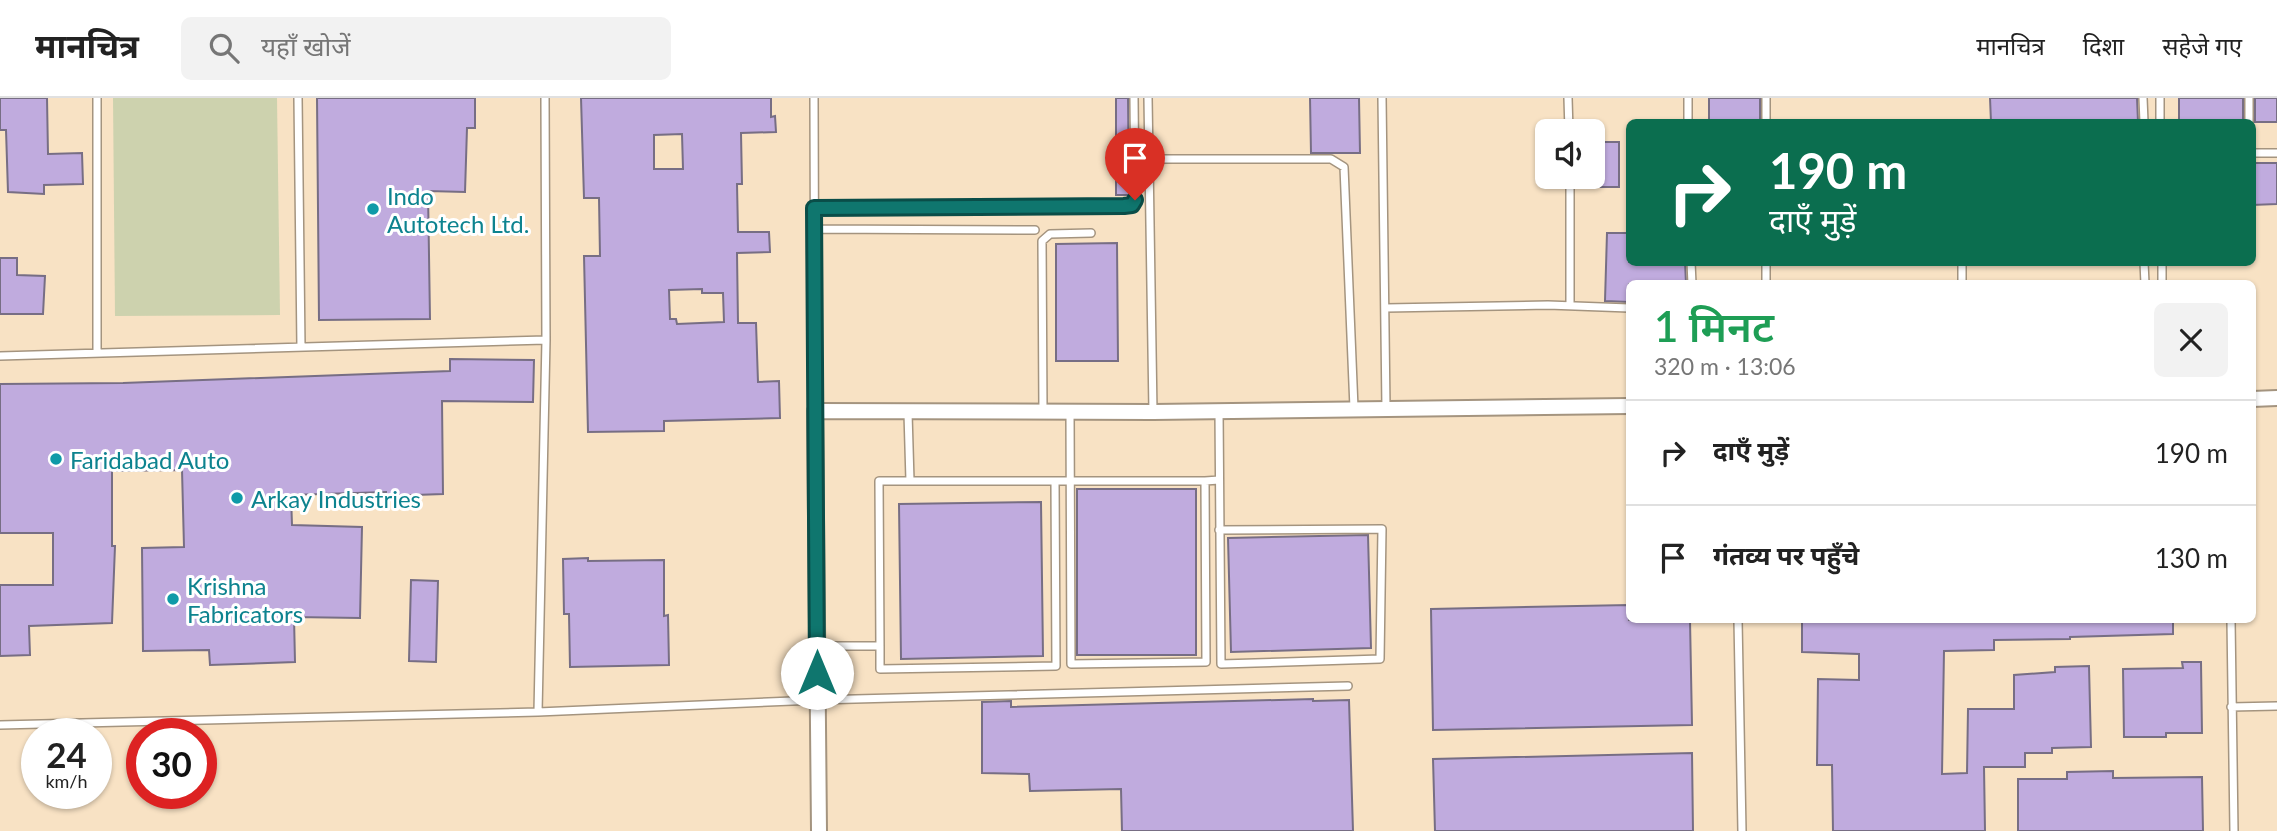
<!DOCTYPE html>
<html lang="hi">
<head>
<meta charset="utf-8">
<style>
  body { margin:0; font-family:Lato,"Noto Sans Devanagari",sans-serif; background:#f2f2f2; color:#222; height:100vh; display:flex; flex-direction:column; font-size:26px; white-space:nowrap }
  * { box-sizing:border-box; margin:0 }
  p { font-size:23px; color:#767676 }
  .icon { flex:none; width:38px; height:38px; fill:none; stroke:currentColor; stroke-width:2; stroke-linecap:round; stroke-linejoin:round }
  .map { position:relative; flex:1; overflow:hidden }
  .sheet { position:absolute; left:1626px; top:182px; width:630px; height:343px; display:flex; flex-direction:column; background:#fff; border-radius:10px; box-shadow:0 2px 5px #0004 }
  .sheet>* { flex:none }
  .top-card { position:absolute; left:1626px; top:21px; width:630px; height:147px; border-radius:10px; box-shadow:0 2px 5px #0004; background:#0b6e4f; color:#fff; overflow:hidden }
  .controls { position:absolute; left:1535px; top:21px; display:grid; gap:14px }
  .controls a { display:grid; place-items:center; width:70px; height:70px; border-radius:10px; background:#fff; box-shadow:0 2px 5px #0004; font-size:35px }
  .speed { position:absolute; left:21px; top:620px; display:flex; gap:14px; font-size:35px; font-weight:700; text-align:center }
  .speed>* { display:grid; place-content:center; width:91px; height:91px; border-radius:50%; background:#fff; box-shadow:0 2px 5px #0004; line-height:1 }
  .speed small { font-size:18px; font-weight:400 }
  .speed .limit { border:10px solid #d22; background:#fff; color:#111 }
  .pin { position:absolute; display:grid; place-items:center; width:60px; height:60px; color:#fff; margin:-72px -30px; border-radius:50% 50% 50% 0; rotate:-45deg; box-shadow:0 0 7px #0007 }
  .pin .icon { rotate:45deg }
  .me { position:absolute; width:77px; margin:-38px; rotate:0deg; stroke-linejoin:round; filter:drop-shadow(0 0 5px #0008) }
  .turn { display:flex; align-items:center; gap:24px; height:147px; padding:0 28px; font-size:32px }
  .turn .icon { width:91px; height:91px; stroke-width:2.5 }
  .turn b { display:block; font-size:49px; line-height:60px }
  .round { display:grid; place-items:center; flex:none; width:74px; height:74px; border-radius:10px; background:#f2f2f2 }
  .headline { display:flex; align-items:center; justify-content:space-between; height:119px; padding:0 28px }
  h1 { font-size:42px; font-weight:600; line-height:52px; color:#1e9e55 }
  ul { padding:0; list-style:none }
  li { display:flex; align-items:center; gap:21px; height:105px; padding:0 28px; border-top:2px solid #e0e0e0 }
  li div { flex:1 }
  li b { display:block; font-size:26px }
  li em { font-style:normal }
  header { display:flex; align-items:center; gap:42px; box-sizing:border-box; height:98px; padding:0 35px; background:#fff; border-bottom:2px solid #e0e0e0 }
  header strong { font-size:33px }
  nav { display:flex; gap:38px; margin-inline-start:auto; font-size:24px }
  .search { width:490px; height:63px; background:#f2f2f2; display:flex; align-items:center; gap:18px; box-sizing:border-box; padding:0 24px; border-radius:10px; color:#767676; font-size:26px }
  .map>svg:first-child { display:block }
  .built { fill:#f8e2c4; fill-rule:evenodd }
  .green { fill:#cdd2ae }
  .building { fill:#c0abde; stroke:#776e84; stroke-width:2; fill-rule:evenodd }
  .lines { fill:none; stroke-linecap:round; stroke-linejoin:round }
  .lane-casing { stroke:#a4947f; stroke-width:10 }
  .street-casing { stroke:#a4947f; stroke-width:18 }
  .lane { stroke:#fff; stroke-width:7 }
  .street { stroke:#fff; stroke-width:14 }
  .route-casing { stroke:#0a4d48; stroke-width:18 }
  .route { stroke:#0f766e; stroke-width:12 }
  .culture-dot { fill:#0f9aa8; stroke:#fff; stroke-width:2.5 }
  .labels { text-anchor:middle; dominant-baseline:central; stroke-width:6; stroke-linejoin:round; paint-order:stroke }
  .culture-label { font-size:24px; fill:#0d838f; stroke:#fff; text-anchor:start }
</style>
</head>
<body>
<header>
<strong>मानचित्र</strong>
<div class="search"><svg class="icon" aria-label="search" viewBox="0 0 24 24"><circle cx="10" cy="10" r="6"/><path d="M15 15l6 6"/></svg>यहाँ खोजें</div>
<nav><a>मानचित्र</a><a>दिशा</a><a>सहेजे गए</a></nav>
</header>
<div class="map">
<svg width="2277" height="733" viewBox="0 0 2277 733">
  <rect width="100%" height="100%" fill="#fdf0dd"/>
  <path class="built" d="M0 0H2277V733H0ZM1629 24H2252V164H1629ZM1547 33H1592V79H1547ZM1629 186H2252V522H1629ZM37 635H96V695H37ZM142 635H201V695H142Z"/>
  <path class="green" d="M113 0H277L280 217 115 218Z"/>
  <path class="building" d="M0 0H47L48 56 82 55 83 86 44 87V96L8 94 6 32H0Z
    M317 0H475V30H467L465 94 428 93 430 221 319 222Z
    M581 0H771V19L775 18 776 34 741 35 742 86H737L738 134H769L770 154 737 155 738 225H756L758 284 779 283 780 320 664 323V333L588 334 584 158H600L599 100H584ZM682 36 683 71H654V37ZM702 191V195H723L724 224 677 226 676 221H670L669 192Z
    M1116 0H1128L1129 97H1116Z
    M1310 0H1359L1360 55H1311Z
    M1709 0H1760V24H1709Z
    M1990 0H2137L2138 24H1991Z
    M2179 0H2243V24H2179Z
    M2255 0H2277V24H2255Z
    M1592 44H1619V89H1592Z
    M2252 65H2277V106L2252 107Z
    M1607 135H1629V164H1685L1686 186H1629V204L1605 203Z
    M1117 145 1118 263H1056V146Z
    M0 160H17V177L45 178 43 216H0Z
    M450 261 534 262 533 304 442 303 443 396 386 398V394L291 397 292 427 362 429 360 520 294 519 295 564 210 567 209 552 143 553 142 450 184 449 182 372 112 373V448H115L112 525 29 528 30 557 0 558V487H53V435H0V286L123 285 450 273Z
    M1077 391H1196V557H1077Z
    M1041 404 1043 558 901 561 899 406Z
    M1368 437 1371 550 1231 554 1228 440Z
    M588 460V463L664 462V518L668 517 669 567 570 569 569 516H564L563 461Z
    M411 482 438 483 436 564 409 563Z
    M1629 507V522H1690L1692 627 1433 632 1431 511Z
    M1802 522H2173V536L2070 539V541L1994 542V552L1944 553 1942 676 1967 675 1968 611H2014V577L2055 574V569L2089 568 2091 649 2052 650V655H2025V669H1984L1985 733H1833L1832 667H1817L1818 581 1859 582V556L1802 554Z
    M2182 564H2201L2202 635H2166V639H2124L2123 571 2183 570Z
    M1313 601V603L1349 602 1353 733H1122L1121 691 1030 693 1029 676 982 675V604L1011 603V609Z
    M1692 655 1693 733H1435L1433 661Z
    M2113 673V680L2202 679 2203 733H2018V681H2067V674Z"/>
  <g class="lines">
    <g class="lane-casing">
      <path id="lane" d="M97 0V255
        M298 0 301 249
        M814 0 815 313
        M1148 0 1153 314
        M1382 0 1386 310
        M1568 0 1569 33
        M1688 0V24
        M1766 0V24
        M2143 0 2144 24
        M2160 0V24
        M2249 0V24
        M2252 55H2277
        M1149 61H1331L1344 69 1354 310
        M1570 79V208
        M814 110 1132 107 1135 102 1134 0
        M814 131 1035 132
        M1691 164 1692 186
        M1766 164V186
        M2144 164 2145 186
        M2162 164V186
        M1962 186V164
        M1386 210 1548 207 1629 210
        M0 258 546 242
        M1219 313 1221 566 1380 561 1382 431 1219 432
        M1043 314 1042 143 1050 136 1091 135
        M1070 314 1071 566 1206 564 1205 383 1219 382
        M908 315 910 383
        M1738 522 1742 733
        M2231 522 2234 733
        M818 548H880L879 383H1205
        M880 548V571L1056 568 1055 383
        M2231 609 2277 608
        M538 614 546 242 545 0
        M0 627 538 614 817 602 1348 588"/>
    </g>
    <g class="street-casing">
      <path id="street" d="M2252 301 2277 300
        M819 733 815 313 1153 314 1629 308"/>
    </g>
    <use href="#lane" class="lane"/>
    <use href="#street" class="street"/>
  </g>
  <g class="lines">
    <g class="route-casing">
      <path id="route" d="M817 575 814 110 1124 108 1132 107 1135 102"/>
    </g>
    <use href="#route" class="route"/>
  </g>
  <g class="culture-dot">
    <circle cx="373" cy="111" r="7"/>
    <circle cx="56" cy="361" r="7"/>
    <circle cx="237" cy="400" r="7"/>
    <circle cx="173" cy="501" r="7"/>
  </g>
  <g class="labels">
    <g class="culture-label">
      <text x="387" y="97">Indo<tspan x="387" dy="28">Autotech Ltd.</tspan></text>
      <text x="70" y="361">Faridabad Auto</text>
      <text x="251" y="400">Arkay Industries</text>
      <text x="187" y="487">Krishna<tspan x="187" dy="28">Fabricators</tspan></text>
    </g>
  </g>
</svg>
<div class="controls">
<a><svg class="icon" aria-label="sound" viewBox="0 0 24 24"><path d="M4 9h4l5-4v14l-5-4H4zM17 9q2 3 0 6"/></svg></a>
</div>
<div class="speed"><div>24<small>km/h</small></div><div class="limit">30</div></div>
<div class="pin" style="left:1135px;top:102px;background:#d93025"><svg class="icon" aria-label="arrive" viewBox="0 0 24 24"><path d="M6 21V4h12l-3 4 3 4H6"/></svg></div>
<svg class="me" style="left:817px;top:575px" viewBox="-20 -20 40 40"><circle r="19" fill="#fff"/><path d="M0-13L10 11 0 6-10 11z" fill="#0f766e"/></svg>
<div class="top-card">
<div class="turn"><svg class="icon" aria-label="right" viewBox="0 0 24 24"><path d="M7 20v-9h11M14 6l5 5-5 5"/></svg><div><b>190 m</b>दाएँ मुड़ें</div></div>
</div>
<section class="sheet">
<div class="headline"><div><h1>1 मिनट</h1><p>320 m · 13:06</p></div><a class="round"><svg class="icon" aria-label="close" viewBox="0 0 24 24"><path d="M6 6l12 12M18 6L6 18"/></svg></a></div>
<ul>
<li><svg class="icon" aria-label="right" viewBox="0 0 24 24"><path d="M7 20v-9h11M14 6l5 5-5 5"/></svg><div><b>दाएँ मुड़ें</b></div><em>190 m</em></li>
<li><svg class="icon" aria-label="arrive" viewBox="0 0 24 24"><path d="M6 21V4h12l-3 4 3 4H6"/></svg><div><b>गंतव्य पर पहुँचे</b></div><em>130 m</em></li>
</ul>
</section>
</div>
</body>
</html>
